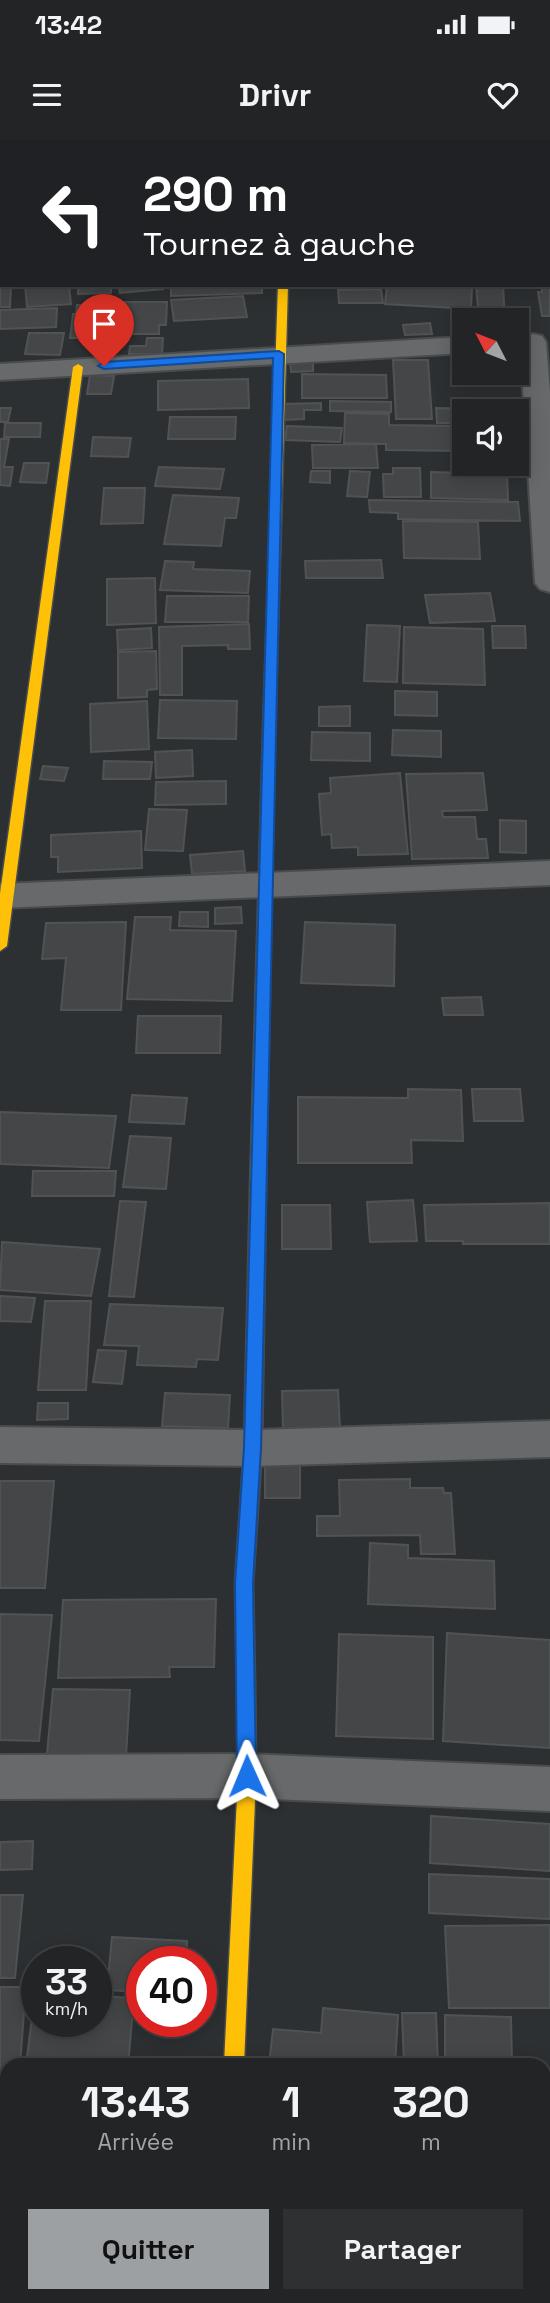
<!DOCTYPE html>
<html lang="fr">
<head>
<meta charset="utf-8">
<style>
  body { margin:0; font-family:"Space Grotesk",sans-serif; background:#2e3032; color:#f1f3f6; height:100vh; display:flex; flex-direction:column; font-size:26px; white-space:nowrap }
  * { box-sizing:border-box; margin:0 }
  p { font-size:23px; color:#a2a4a7 }
  .icon { flex:none; width:38px; height:38px; fill:none; stroke:currentColor; stroke-width:2; stroke-linecap:round; stroke-linejoin:round }
  .map { position:relative; flex:1; overflow:hidden }
  .sheet { position:absolute; left:0px; top:1918px; width:551px; height:245px; display:flex; flex-direction:column; background:#222426; border-radius:21px 21px 0 0; box-shadow:0 4px 18px #0003,0 0 0 2px #3f4143 }
  .sheet>* { flex:none }
  .banner { position:absolute; left:0px; top:0px; width:551px; height:147px; box-shadow:0 4px 18px #0003,0 0 0 2px #3f4143; background:#202124; color:#fff; overflow:hidden }
  .needle { width:46px; rotate:312deg }
  .controls { position:absolute; left:452px; top:168px; display:grid; gap:14px }
  .controls a { display:grid; place-items:center; width:77px; height:77px; border-radius:0px; background:#222426; box-shadow:0 4px 18px #0003,0 0 0 2px #3f4143; font-size:35px }
  .speed { position:absolute; left:21px; top:1806px; display:flex; gap:14px; font-size:35px; font-weight:700; text-align:center }
  .speed>* { display:grid; place-content:center; width:91px; height:91px; border-radius:50%; background:#222426; box-shadow:0 4px 18px #0003,0 0 0 2px #3f4143; line-height:1 }
  .speed small { font-size:18px; font-weight:400 }
  .speed .limit { border:10px solid #d22; background:#fff; color:#111 }
  .pin { position:absolute; display:grid; place-items:center; width:60px; height:60px; color:#fff; margin:-72px -30px; border-radius:50% 50% 50% 0; rotate:-45deg; box-shadow:0 0 7px #0007 }
  .pin .icon { rotate:45deg }
  .me { position:absolute; width:77px; margin:-38px; rotate:359deg; stroke-linejoin:round; filter:drop-shadow(0 0 5px #0008) }
  .turn { display:flex; align-items:center; gap:24px; height:147px; padding:0 28px; font-size:32px }
  .turn .icon { width:91px; height:91px; stroke-width:2.5 }
  .turn b { display:block; font-size:49px; line-height:60px }
  .eta { display:flex; justify-content:space-evenly; align-items:center; height:119px; text-align:center }
  .eta b { font-size:42px; font-weight:700; line-height:49px }
  .primary-button { display:flex; gap:14px; margin-top:auto; padding:14px 28px }
  .primary-button a { flex:1; height:80px; border-radius:0px; background:#9da0a2; color:#111; font-size:28px; font-weight:700; line-height:80px; text-align:center }
  .primary-button a+a { background:#2e3032; color:#f1f3f6 }
  .status { display:flex; justify-content:space-between; align-items:center; height:49px; padding:0 35px; background:#222426; direction:ltr }
  .status svg { height:19px; fill:currentColor }
  header { display:flex; justify-content:space-between; align-items:center; height:91px; padding:0 28px; background:#222426; font-size:32px; font-weight:700 }
  .map>svg:first-child { display:block }
  .building { fill:#444648; stroke:#505354; stroke-width:2 }
  .lines { fill:none; stroke-linecap:round; stroke-linejoin:round }
  .street-casing { stroke:#494c4d; stroke-width:4 }
  .fast-casing { stroke:#494c4d; stroke-width:3 }
  .slow-casing { stroke:#494c4d; stroke-width:3 }
  .jam-casing { stroke:#494c4d; stroke-width:3 }
  .street { fill:#67696b; fill-rule:evenodd }
  .fast { fill:#4caf50; fill-rule:evenodd }
  .slow { fill:#ffc107; fill-rule:evenodd }
  .jam { fill:#c62828; fill-rule:evenodd }
  .route { fill:#1a73e8; stroke:#114b97; stroke-width:2 }
</style>
</head>
<body>
<div class="status"><b>13:42</b><svg viewBox="0 0 49 12"><path d="M0 12V9h3v3zM5 12V6h3v6zM10 12V3h3v9zM15 12V0h3v12zM26 1h20v11H26zM47 4h2v5h-2z"/></svg></div>
<header><svg class="icon" aria-label="menu" viewBox="0 0 24 24"><path d="M4 6h16M4 12h16M4 18h16"/></svg>Drivr<svg class="icon" aria-label="heart" viewBox="0 0 24 24"><path d="M12 20l-8-8c-3-5 5-10 8-4 3-6 11-1 8 4z"/></svg></header>
<div class="map">
<svg width="550" height="2163" viewBox="0 0 550 2163">
  <rect width="100%" height="100%" fill="#2d3032"/>
  <path class="building" d="M0 142 2 145H11L10 167H0Z
    M25 145H69L71 164 27 167Z
    M78 145H111V153L78 154Z
    M119 145H162L163 149 120 153Z
    M171 145H262V153L171 156Z
    M387 145 472 148 471 169 385 164Z
    M476 145H503L505 180H479Z
    M542 146H550V176H542L538 152H542Z
    M381 149 383 163H339L338 150Z
    M243 156 247 177 174 181 171 160Z
    M124 162H167L166 185H159V194H122Z
    M77 165H119L117 192 99 193V198H70L73 174H76Z
    M57 168 56 187 0 189V170Z
    M430 183 432 194 405 195 403 185Z
    M29 193H64L60 215 25 214Z
    M147 198H163L162 214H129L130 206H146Z
    M393 220H428L432 279H396Z
    M290 222H313V231L291 232Z
    M302 234 386 235 387 258H302Z
    M90 235 114 236 111 254H87Z
    M248 239 249 268 158 270V241Z
    M330 261 391 262V272L330 271Z
    M321 263V270H304V279L283 280 282 264Z
    M486 265H517L519 284H516V271H464V283H437L436 268 487 269Z
    M0 268H11L8 282H0Z
    M345 273 389 274V285L464 286V311L386 310V304L344 303Z
    M170 277H236L235 299H168Z
    M5 283H41L40 297H4Z
    M287 286 342 288 340 302 285 300Z
    M93 297 131 298 128 317 91 316Z
    M0 299H9L4 327H13L10 346 0 345Z
    M376 304 378 328H313L312 305Z
    M24 323H49L46 343 20 342Z
    M159 327 224 329 220 349 155 346Z
    M393 328H420L421 357H384L383 334H393Z
    M311 331H330V343L310 342Z
    M350 331 370 332 367 357 347 356Z
    M431 332 507 334 508 360 431 358Z
    M104 348H145L143 383 101 384Z
    M173 355 239 358 236 378H225L221 406 164 404Z
    M369 360 518 362 520 381 398 379V373L370 372Z
    M403 381 478 382 480 419 404 418Z
    M381 420 383 438H306L305 421Z
    M165 421 194 422 193 429 250 431 248 453 160 450Z
    M155 438 156 483 107 485V439Z
    M490 453 495 481 430 483 425 455Z
    M167 456H249L248 482H165Z
    M249 484 250 509H228V505L182 506V555H160L159 487Z
    M367 485 400 486 397 542 364 541Z
    M492 486H525L526 508H493Z
    M404 487 483 489 485 545 403 543Z
    M151 488 152 508 118 510 117 490Z
    M156 511 157 549 147 550V557L118 558V512Z
    M395 551 437 552V576L395 575Z
    M160 560 237 561 236 599 158 598Z
    M147 561 149 609 91 612 90 564Z
    M350 566V586H319V567Z
    M393 590 441 591V617L392 615Z
    M312 592 370 593V621L311 620Z
    M192 610 193 636 156 638 155 612Z
    M104 621 152 622 150 639H103Z
    M43 626 68 628 64 641 40 639Z
    M400 633 408 714 358 715V707L332 708 331 694 322 695 319 654 331 653 330 638Z
    M483 633 487 670 442 671 443 677H475L477 699H486L488 718 412 719 406 634Z
    M226 641V664L155 665 156 642Z
    M149 669 187 670 183 711 145 710Z
    M500 680 526 681V713L500 712Z
    M141 691 142 728 58 732V717H51V695Z
    M243 711 245 731 192 734 190 715Z
    M241 767 242 783 215 784V768Z
    M180 772H208V787L179 786Z
    M135 777H171L170 790 236 791 232 861 127 859Z
    M126 782 121 870H61L66 818 42 819 46 783Z
    M305 782 395 785 394 846 301 843Z
    M481 857 483 875H444L442 858Z
    M138 876H221L220 913H136Z
    M408 949 461 950 463 1001 411 1000 412 1023H298V957L408 958Z
    M472 949H520L523 981H474Z
    M132 955 187 958 184 984 129 982Z
    M0 972 116 976 109 1028 0 1024Z
    M130 996 171 998 166 1049 123 1047Z
    M33 1031H116L114 1056H32Z
    M413 1060 417 1101 370 1102 367 1062Z
    M120 1061 146 1062 134 1157 109 1156Z
    M550 1063V1104H463V1101H426L424 1065Z
    M282 1065H330L331 1109H282Z
    M2 1102 100 1109 91 1156 0 1150Z
    M0 1156 35 1158 31 1182 0 1181Z
    M45 1161H91L86 1250H38Z
    M110 1164 223 1168 218 1220 197 1219 196 1227 137 1225 139 1206 104 1205Z
    M98 1210 126 1211 122 1244 93 1242Z
    M338 1250 340 1288 283 1289 282 1251Z
    M165 1253 230 1255 228 1288 162 1286Z
    M38 1263H68V1279L37 1280Z
    M265 1325H300V1358H265Z
    M410 1339V1348H443L444 1353H451L455 1414H421L420 1395 317 1396V1376H340L339 1340Z
    M0 1341H54L45 1448H0Z
    M370 1403 408 1405V1418L494 1421 495 1469 368 1464Z
    M216 1459 214 1527H169L170 1537 58 1538 63 1460Z
    M0 1474 52 1475 39 1601 0 1600Z
    M447 1493 550 1500V1608L443 1601Z
    M339 1494 433 1497V1599L336 1596Z
    M53 1549 130 1550 126 1616 47 1614Z
    M431 1676 550 1684V1731L430 1723Z
    M33 1701 32 1729 0 1730V1702Z
    M429 1734 550 1739V1779L429 1773Z
    M0 1755H23L15 1838H0Z
    M550 1785V1868H449L445 1786Z
    M112 1797 187 1801 186 1822H142V1852L107 1850Z
    M0 1847H26L20 1925H7V2018H0Z
    M35 1854 37 1881H96V1856L134 1858 128 1925H26Z
    M323 1868 398 1875 395 1925H269L273 1889 321 1893Z
    M402 1873H436L438 1925H404Z
    M445 1875 511 1877 512 1925H445Z
    M544 2001H550V2053H544Z
    M18 2156H139V2163H17Z
    M245 2156H343V2163H245Z"/>
  <g class="lines">
    <g class="street-casing">
      <path id="street" d="M284 0H333L282 2Z
        M0 5H2L0 20Z
        M0 105H2V121H0Z
        M533 194 542 196 546 202 550 252V452L540 449 535 443 520 202 524 196Z
        M464 197V213L0 240V224Z
        M550 721V745L0 768V744Z
        M550 1281V1317L253 1326 0 1323V1287L253 1290Z
        M247 1614 550 1627V1671L247 1658 0 1659V1615Z
        M197 2156H251V2163H197Z"/>
    </g>
    <g class="fast-casing">
      <path id="fast" d="M269 587 275 591 266 1049 264 1053H252L250 1049 263 591Z"/>
    </g>
    <g class="slow-casing">
      <path id="slow" d="M278 145H288L275 591 269 595 263 591Z
        M78 224 83 227 7 806 0 811V754L73 227Z
        M246 1534 252 1536 255 1542 256 1636 244 1925H224L238 1636 237 1542 240 1536Z"/>
    </g>
    <g class="jam-casing">
      <path id="jam" d="M258 1043 264 1045 266 1049 262 1308 253 1443 255 1542 252 1548 246 1550 240 1548 237 1542 235 1443 244 1308 250 1049 252 1045Z"/>
    </g>
    <use href="#street" class="street"/>
    <use href="#fast" class="fast"/>
    <use href="#slow" class="slow"/>
    <use href="#jam" class="jam"/>
  </g>
  <path class="route" d="M279 211 284 214 261 1308 253 1443 256 1636 254 1642 247 1645 240 1642 237 1636 235 1443 244 1308 273 218 104 229 98 226 104 222Z"/>
</svg>
<div class="controls">
<a><svg class="needle" viewBox="-14 -14 28 28"><path d="M0-13l5 13h-10z" fill="#e53935"/><path d="M0 13l5-13h-10z" fill="#a2a4a7"/></svg></a>
<a><svg class="icon" aria-label="sound" viewBox="0 0 24 24"><path d="M4 9h4l5-4v14l-5-4H4zM17 9q2 3 0 6"/></svg></a>
</div>
<div class="speed"><div>33<small>km/h</small></div><div class="limit">40</div></div>
<div class="pin" style="left:104px;top:226px;background:#d93025"><svg class="icon" aria-label="arrive" viewBox="0 0 24 24"><path d="M6 21V4h12l-3 4 3 4H6"/></svg></div>
<svg class="me" style="left:247px;top:1636px" viewBox="-20 -20 40 40"><path d="M0-17L14 15 0 8-14 15z" fill="#1a73e8" stroke="#fff" stroke-width="4"/></svg>
<div class="banner">
<div class="turn"><svg class="icon" aria-label="left" viewBox="0 0 24 24"><path d="M17 20v-9H6M10 6l-5 5 5 5"/></svg><div><b>290 m</b>Tournez à gauche</div></div>
</div>
<section class="sheet">
<div class="eta">
<div><b>13:43</b><p>Arrivée</p></div>
<div><b>1</b><p>min</p></div>
<div><b>320</b><p>m</p></div>
</div>
<div class="primary-button"><a>Quitter</a><a>Partager</a></div>
</section>
</div>
</body>
</html>
